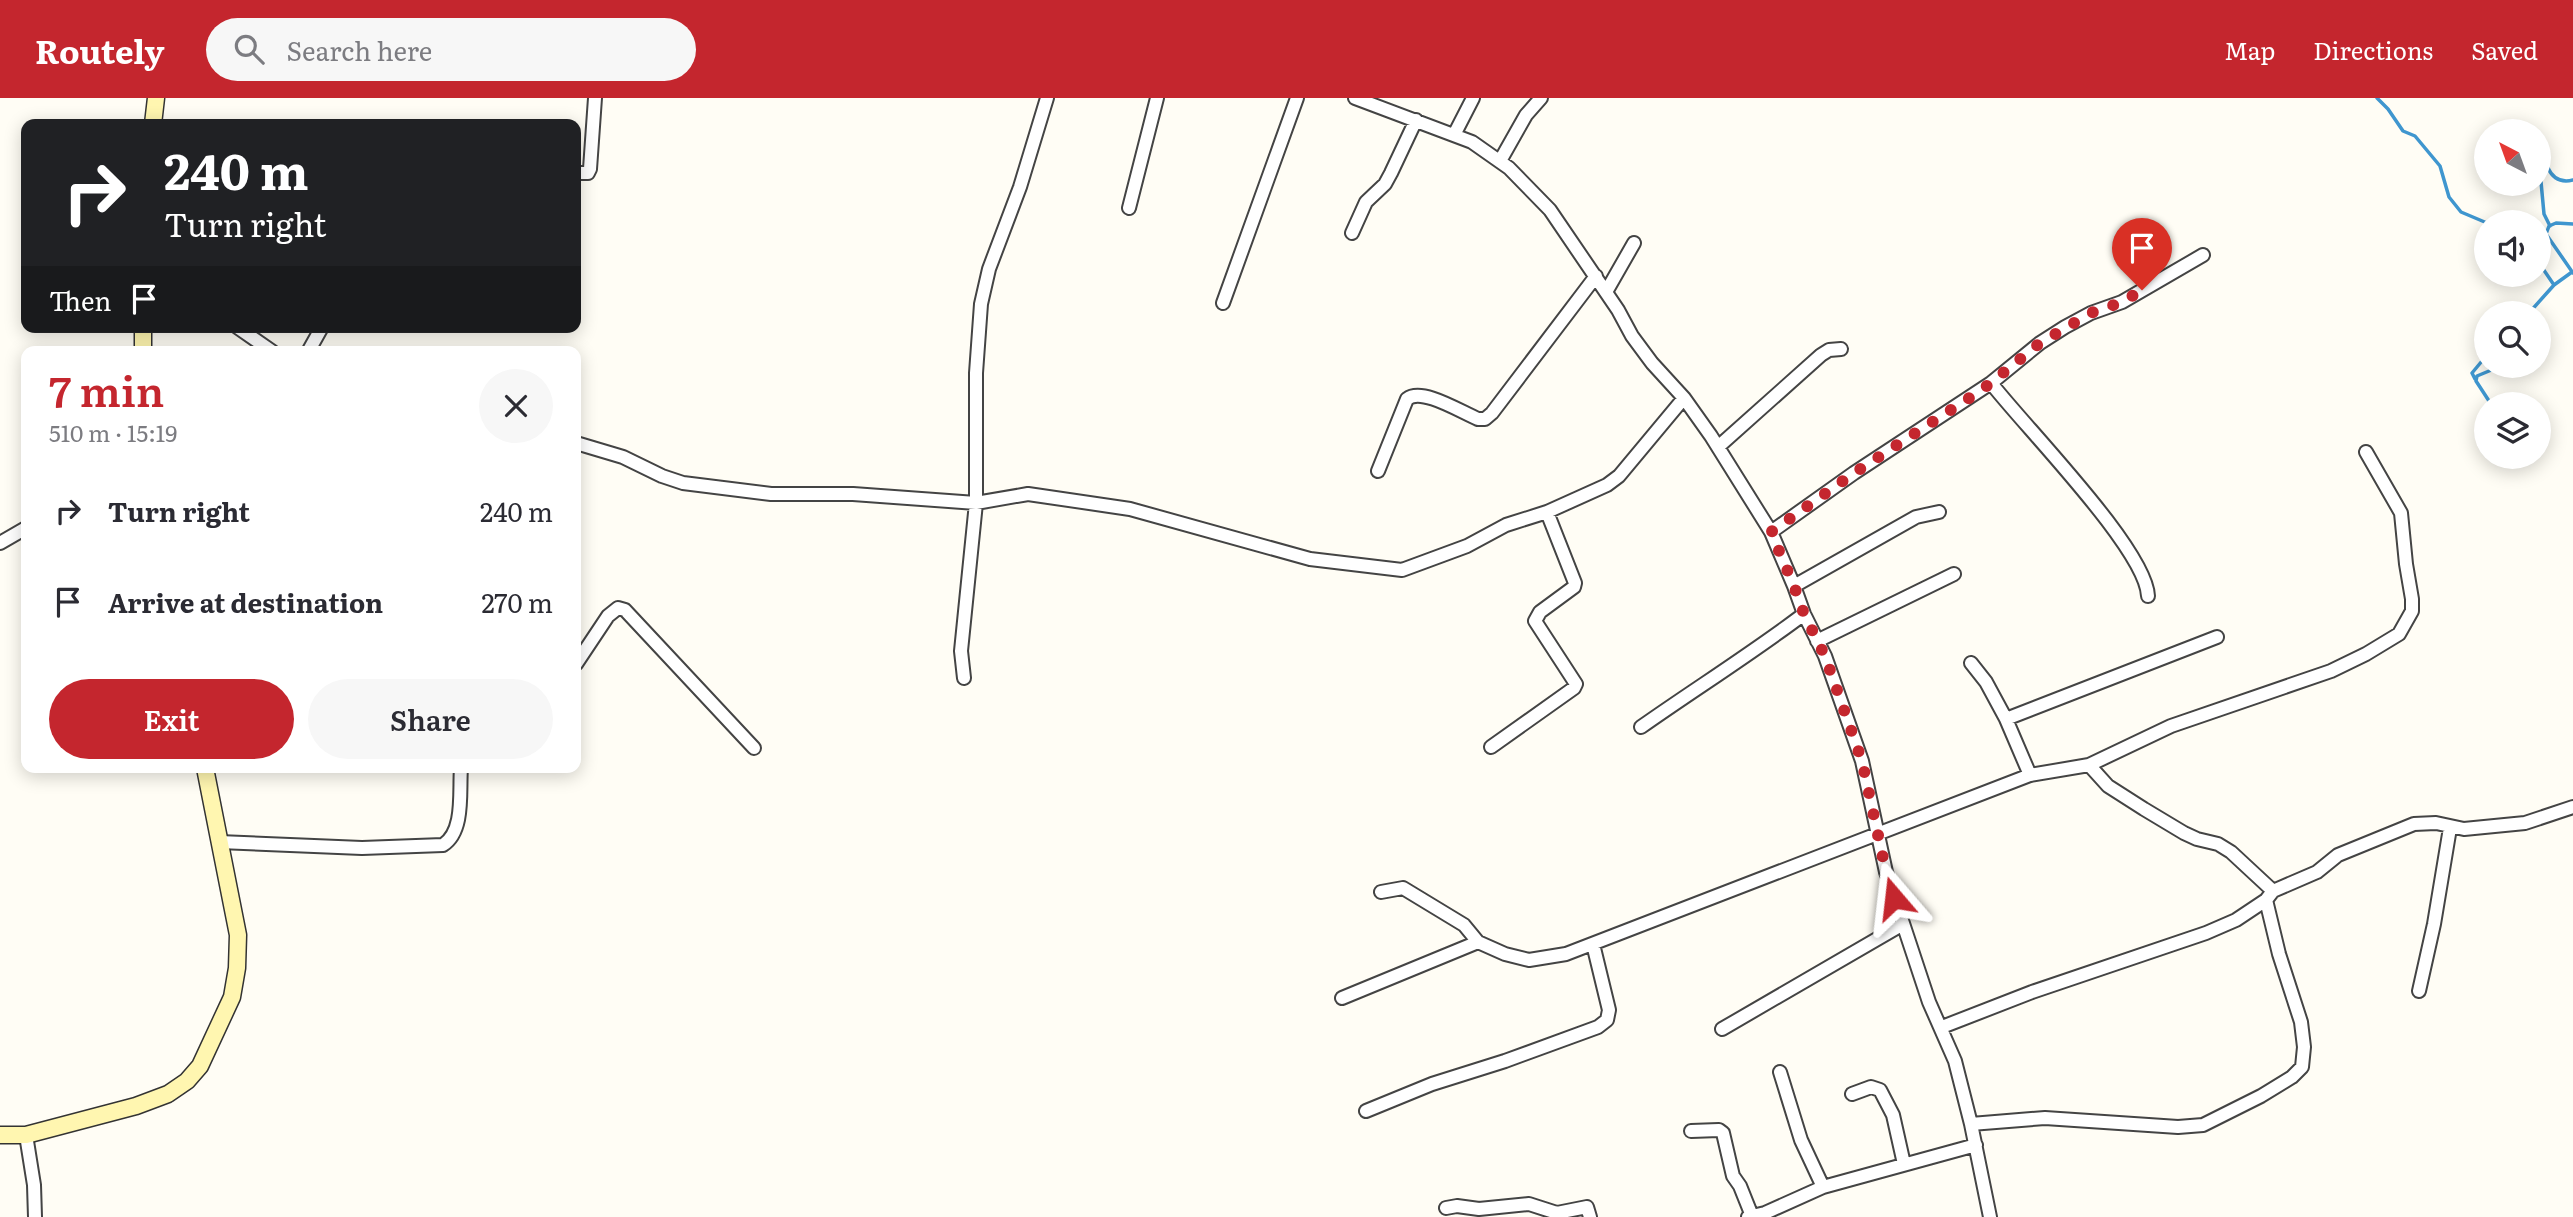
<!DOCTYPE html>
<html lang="en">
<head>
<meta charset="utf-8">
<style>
  body { margin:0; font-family:Literata,serif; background:#f7f7f7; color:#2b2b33; height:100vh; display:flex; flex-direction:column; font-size:26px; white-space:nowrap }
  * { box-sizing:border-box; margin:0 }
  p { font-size:23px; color:#7c7c81 }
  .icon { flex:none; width:38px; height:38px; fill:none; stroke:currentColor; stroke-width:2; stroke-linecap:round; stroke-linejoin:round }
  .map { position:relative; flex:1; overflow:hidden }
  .details { position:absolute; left:21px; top:248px; width:560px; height:427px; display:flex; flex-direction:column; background:#fff; border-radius:14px; box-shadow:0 4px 18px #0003 }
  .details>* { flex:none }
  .top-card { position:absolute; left:21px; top:21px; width:560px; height:214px; border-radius:14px; box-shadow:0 4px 18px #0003; background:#202124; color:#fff; overflow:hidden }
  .needle { width:46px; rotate:319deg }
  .fabs { position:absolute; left:2474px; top:21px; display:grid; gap:14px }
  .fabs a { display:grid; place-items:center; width:77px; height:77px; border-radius:50%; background:#fff; box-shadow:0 4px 18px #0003; font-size:35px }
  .pin { position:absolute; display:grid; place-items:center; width:60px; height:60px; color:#fff; margin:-72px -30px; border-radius:50% 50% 50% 0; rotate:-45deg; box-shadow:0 0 7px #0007 }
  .pin .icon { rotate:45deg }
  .me { position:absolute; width:77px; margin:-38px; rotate:343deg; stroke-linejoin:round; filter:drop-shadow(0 0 5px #0008) }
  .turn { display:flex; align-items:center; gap:24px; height:147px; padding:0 28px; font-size:32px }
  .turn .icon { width:91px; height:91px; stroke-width:2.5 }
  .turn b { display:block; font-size:49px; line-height:60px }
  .then { display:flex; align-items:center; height:66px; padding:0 28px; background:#0003; gap:14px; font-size:26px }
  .round { display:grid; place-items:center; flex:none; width:74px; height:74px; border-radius:37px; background:#f7f7f7 }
  .summary { display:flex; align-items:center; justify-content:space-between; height:119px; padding:0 28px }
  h1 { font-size:42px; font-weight:600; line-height:52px; color:#c4262e }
  .button { display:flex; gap:14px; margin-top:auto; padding:14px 28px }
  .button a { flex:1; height:80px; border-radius:42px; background:#c4262e; color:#fff; font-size:28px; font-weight:600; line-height:80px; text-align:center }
  .button a+a { background:#f7f7f7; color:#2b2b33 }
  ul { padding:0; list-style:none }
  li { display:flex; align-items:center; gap:21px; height:91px; padding:0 28px }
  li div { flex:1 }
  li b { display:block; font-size:26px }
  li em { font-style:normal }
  header { display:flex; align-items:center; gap:42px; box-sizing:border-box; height:98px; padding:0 35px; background:#c4262e; color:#fff }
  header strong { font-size:33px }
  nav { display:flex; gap:38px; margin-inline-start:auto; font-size:24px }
  .search { width:490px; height:63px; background:#f7f7f7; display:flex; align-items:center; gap:18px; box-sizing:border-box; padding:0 24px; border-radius:38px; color:#7c7c81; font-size:26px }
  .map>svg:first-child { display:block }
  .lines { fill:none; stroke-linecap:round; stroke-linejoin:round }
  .stream { stroke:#3f96cf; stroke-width:3.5 }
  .street-casing { stroke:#444; stroke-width:16 }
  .secondary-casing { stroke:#333; stroke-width:19 }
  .street { stroke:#fff; stroke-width:12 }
  .secondary { stroke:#fff6b0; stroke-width:16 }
  .route { stroke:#c4262e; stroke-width:12; stroke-dasharray:0 21.6 }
</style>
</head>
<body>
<header>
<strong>Routely</strong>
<div class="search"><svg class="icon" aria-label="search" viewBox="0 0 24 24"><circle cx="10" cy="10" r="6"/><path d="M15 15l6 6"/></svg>Search here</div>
<nav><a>Map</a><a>Directions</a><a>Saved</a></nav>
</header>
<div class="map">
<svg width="2573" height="1119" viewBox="0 0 2573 1119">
  <rect width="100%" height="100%" fill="#fffdf5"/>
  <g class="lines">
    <path class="stream" d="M2377 0 2388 11 2403 33 2415 38 2440 68 2449 99 2461 114 2487 125
      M2573 126 2556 125 2549 128 2546 136 2573 175
      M2550 128 2544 116 2540 73 2544 69 2548 70C2553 81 2561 85 2573 82
      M2539 165 2554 187
      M2529 215 2554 187 2572 174
      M2475 281 2472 275 2487 257
      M2491 306 2476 283 2477 278 2501 268"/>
    <g class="street-casing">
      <path id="street" d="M1355 0 1472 44 1509 70 1550 112 1618 212 1632 238 1652 265 1684 300 1711 338 1771 434 1794 488 1804 516 1825 558 1862 663 1886 774 1929 904 1955 963 1971 1026 1990 1119
        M1454 37 1473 0
        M1500 63 1526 17 1541 0
        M576 75H588L590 71 595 0
        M1129 110 1157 0
        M1352 135 1366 104 1385 86 1391 75 1416 22
        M1606 194 1634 145
        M1223 205 1297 0
        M237 229 273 254
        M308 254 322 229
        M1991 285 2040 245 2065 229 2091 215 2122 204 2203 157
        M576 345 623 359 662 378 683 385 771 396H853L976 405 1028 396 1130 411 1310 461 1402 472 1467 448 1506 427 1547 414 1607 387 1619 378 1684 300
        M1718 349 1821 257 1829 252 1841 251
        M1378 373 1407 301C1422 289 1461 314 1478 321H1485L1492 315 1596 178
        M1771 434 1854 375 1991 285C2024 328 2146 451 2148 498
        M0 445 26 430
        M1794 488 1916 419 1939 414
        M1817 543 1954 476
        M1971 565 1986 584 2006 621
        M576 566 608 518 618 510 625 512 754 650
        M964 580 961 553 976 405V275L981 206 989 171 1020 89 1047 0
        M1641 629C1695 591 1751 556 1804 516
        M1491 649 1574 590 1576 586 1535 523 1540 514 1574 489 1575 485 1547 414
        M2089 667 2108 688 2144 711 2184 735 2197 741 2218 746 2231 754 2273 793
        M2030 677 2006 621 2217 539
        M219 744 362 750 443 747C465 733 459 693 461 670
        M1381 794 1403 790 1464 827 1478 844 1505 856 1529 862 1566 856 2030 677 2089 667 2171 628 2331 573 2366 556 2399 536 2412 513V501L2406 466 2401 415 2366 354
        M2419 893 2434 826 2450 730
        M1342 900 1478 844
        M1942 929 2032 894 2206 835 2236 822 2266 802 2273 793 2317 774 2338 757 2414 726 2436 725 2464 731 2525 725 2573 709
        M1722 931 1903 826
        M1780 974 1801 1042 1823 1089
        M1852 996 1871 989 1880 992 1893 1017 1904 1066
        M1366 1013 1432 986 1505 963 1598 929 1607 922 1609 912 1593 846
        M1971 1026 2045 1020 2178 1029 2203 1027 2261 998 2292 979 2302 969 2304 949 2301 924 2279 856 2266 802
        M1691 1033 1719 1032 1723 1035 1733 1078 1740 1088 1752 1118
        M26 1037 34 1087 35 1119
        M1446 1110 1457 1108 1479 1111 1529 1106 1557 1115 1587 1109 1590 1119
        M1748 1119 1765 1115 1823 1089 1976 1047"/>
    </g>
    <g class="secondary-casing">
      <path id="secondary" d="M153 26 156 0
        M143 254V229
        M0 1037H26L136 1008 168 996 187 983 200 968 232 899 237 870 238 837 205 670"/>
    </g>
    <use href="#street" class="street"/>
    <use href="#secondary" class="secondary"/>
  </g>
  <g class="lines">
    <path class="route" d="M1894 800 1886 774 1862 663 1825 558 1804 516 1794 488 1771 434 1854 375 1983 291 2040 245 2091 215 2122 204 2142 192"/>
  </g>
</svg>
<div class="fabs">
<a><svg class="needle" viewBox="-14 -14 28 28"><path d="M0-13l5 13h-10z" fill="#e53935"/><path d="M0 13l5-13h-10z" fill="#7c7c81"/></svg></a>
<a><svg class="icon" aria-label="sound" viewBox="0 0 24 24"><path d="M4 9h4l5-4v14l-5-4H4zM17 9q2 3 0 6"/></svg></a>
<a><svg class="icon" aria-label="search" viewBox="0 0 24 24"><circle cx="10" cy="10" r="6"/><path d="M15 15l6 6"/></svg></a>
<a><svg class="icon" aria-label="layers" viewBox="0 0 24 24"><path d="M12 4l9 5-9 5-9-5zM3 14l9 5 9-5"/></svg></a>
</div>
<div class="pin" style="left:2142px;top:192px;background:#d93025"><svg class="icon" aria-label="arrive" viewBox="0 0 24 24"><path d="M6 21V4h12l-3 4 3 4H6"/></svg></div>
<svg class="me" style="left:1894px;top:800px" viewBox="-20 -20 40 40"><path d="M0-17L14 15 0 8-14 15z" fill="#c4262e" stroke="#fff" stroke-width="4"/></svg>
<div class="top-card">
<div class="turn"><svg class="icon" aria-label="right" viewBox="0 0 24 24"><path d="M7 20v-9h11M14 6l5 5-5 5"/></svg><div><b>240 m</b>Turn right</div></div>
<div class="then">Then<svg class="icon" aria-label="arrive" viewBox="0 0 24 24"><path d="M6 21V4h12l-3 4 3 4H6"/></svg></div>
</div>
<section class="details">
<div class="summary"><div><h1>7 min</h1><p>510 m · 15:19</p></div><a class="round"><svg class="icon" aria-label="close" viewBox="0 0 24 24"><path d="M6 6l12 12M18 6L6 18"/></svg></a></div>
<ul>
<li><svg class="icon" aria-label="right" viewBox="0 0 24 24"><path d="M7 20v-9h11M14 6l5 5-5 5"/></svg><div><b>Turn right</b></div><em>240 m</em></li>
<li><svg class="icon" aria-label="arrive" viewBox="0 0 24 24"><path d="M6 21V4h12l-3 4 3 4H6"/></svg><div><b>Arrive at destination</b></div><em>270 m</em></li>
</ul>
<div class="button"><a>Exit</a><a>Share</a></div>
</section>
</div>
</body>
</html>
